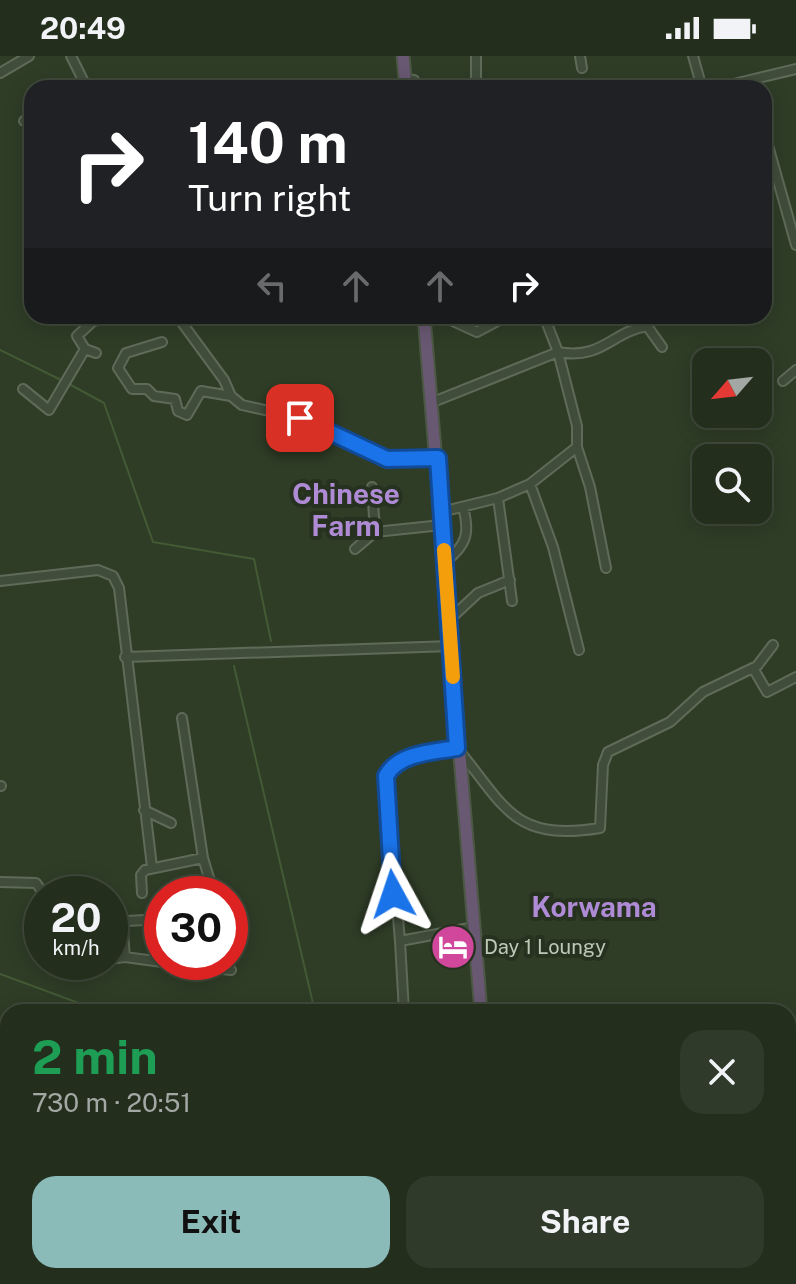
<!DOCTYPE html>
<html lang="en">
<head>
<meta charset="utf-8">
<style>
  body { margin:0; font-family:"Public Sans",sans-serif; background:#2f3a2a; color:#f1f3f6; height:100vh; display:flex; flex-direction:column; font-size:30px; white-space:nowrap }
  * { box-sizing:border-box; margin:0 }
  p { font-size:26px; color:#a3a8a4 }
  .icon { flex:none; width:44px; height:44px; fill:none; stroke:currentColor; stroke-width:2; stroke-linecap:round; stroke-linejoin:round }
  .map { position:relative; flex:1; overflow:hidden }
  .details { position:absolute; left:0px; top:948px; width:796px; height:280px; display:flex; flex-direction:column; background:#232e1d; border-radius:24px 24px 0 0; box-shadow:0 4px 20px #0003,0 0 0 2px #404a3b }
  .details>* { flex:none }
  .top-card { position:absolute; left:24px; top:24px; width:748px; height:244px; border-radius:24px; box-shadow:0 4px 20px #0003,0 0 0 2px #404a3b; background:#202124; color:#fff; overflow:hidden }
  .needle { width:52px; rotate:242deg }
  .controls { position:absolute; left:692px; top:292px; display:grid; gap:16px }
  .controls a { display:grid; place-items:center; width:80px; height:80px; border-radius:16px; background:#232e1d; box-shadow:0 4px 20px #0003,0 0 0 2px #404a3b; font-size:40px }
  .speed { position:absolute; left:24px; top:820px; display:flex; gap:16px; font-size:40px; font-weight:700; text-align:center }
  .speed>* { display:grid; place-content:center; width:104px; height:104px; border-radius:50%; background:#232e1d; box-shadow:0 4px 20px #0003,0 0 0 2px #404a3b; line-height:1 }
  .speed small { font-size:20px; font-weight:400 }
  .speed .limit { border:12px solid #d22; background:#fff; color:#111 }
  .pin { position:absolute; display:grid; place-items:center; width:68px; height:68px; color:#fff; margin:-34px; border-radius:16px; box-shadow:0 4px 12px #0006 }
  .me { position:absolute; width:88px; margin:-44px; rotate:355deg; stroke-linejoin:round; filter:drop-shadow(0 0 6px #0008) }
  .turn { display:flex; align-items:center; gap:28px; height:168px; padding:0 32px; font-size:36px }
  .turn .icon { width:104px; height:104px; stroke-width:2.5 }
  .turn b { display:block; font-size:56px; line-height:68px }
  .lanes { display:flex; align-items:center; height:76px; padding:0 32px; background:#0003; justify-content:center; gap:40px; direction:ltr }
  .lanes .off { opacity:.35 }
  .round { display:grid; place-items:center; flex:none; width:84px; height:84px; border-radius:24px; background:#2f3a2a }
  .headline { display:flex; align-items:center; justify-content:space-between; height:136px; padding:0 32px }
  h1 { font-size:48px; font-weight:700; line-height:60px; color:#1e9e55 }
  .primary-button { display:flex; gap:16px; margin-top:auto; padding:16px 32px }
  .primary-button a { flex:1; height:92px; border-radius:24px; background:#8bbbb9; color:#111; font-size:32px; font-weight:700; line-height:92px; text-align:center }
  .primary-button a+a { background:#2f3a2a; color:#f1f3f6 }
  .status { display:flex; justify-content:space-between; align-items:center; height:56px; padding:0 40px; background:#232e1d; direction:ltr }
  .status svg { height:22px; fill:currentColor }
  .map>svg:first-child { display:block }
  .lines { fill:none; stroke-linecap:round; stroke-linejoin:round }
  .stream { stroke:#435a35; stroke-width:2 }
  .minor-casing { stroke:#5f6b58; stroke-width:12 }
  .highway-casing { stroke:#4c5845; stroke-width:15 }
  .minor { stroke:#414d3b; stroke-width:8 }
  .highway { stroke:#695872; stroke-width:11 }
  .route-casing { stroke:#114b97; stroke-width:20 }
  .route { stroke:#1a73e8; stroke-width:14 }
  .slow { stroke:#f59e0b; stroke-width:14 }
  .labels { text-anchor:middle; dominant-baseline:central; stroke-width:8; stroke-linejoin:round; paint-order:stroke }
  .poi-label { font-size:20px; fill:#bdc8b7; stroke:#26321f; text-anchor:start }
  .district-label { font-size:28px; font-weight:bold; fill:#af8bd6; stroke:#26321f }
</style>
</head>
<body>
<div class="status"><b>20:49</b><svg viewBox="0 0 49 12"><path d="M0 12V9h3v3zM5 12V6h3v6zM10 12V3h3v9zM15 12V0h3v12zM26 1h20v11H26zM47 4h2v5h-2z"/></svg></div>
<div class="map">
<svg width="796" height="1228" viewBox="0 0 796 1228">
  <rect width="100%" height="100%" fill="#2f3d27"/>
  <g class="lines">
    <path class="stream" d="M0 294 63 325
      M69 328 104 347 153 486 254 503 271 585
      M234 610 315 956
      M0 918 103 956
      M334 956 349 953
      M379 1220 381 1228"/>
    <g class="minor-casing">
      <path id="minor" d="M71 0 87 32
        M580 0 582 12
        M693 0 702 32
        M0 17 29 0
        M405 23 414 24 417 32
        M72 32 82 25
        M476 32V0
        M717 32 796 13
        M24 65 32 59
        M764 75 796 189
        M177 260 224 324 231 340 242 349 300 362 387 403 438 402
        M442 260 477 276 507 260
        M162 286 126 297 118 312 132 333H147L154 340 175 343 178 355 187 359 201 335 231 340
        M96 297 85 293 77 280 92 266 108 260
        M783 325 796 314
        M23 333 49 354 85 293
        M433 346 558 296 544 260
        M577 391V370L558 296C603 304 611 276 647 270L662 291
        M530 428 553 491 579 594
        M372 431 375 476 442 469
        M498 442 512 545
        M441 456 498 442 530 428 577 391 590 431 606 512
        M355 493 375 476
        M445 506C467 489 470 477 463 451
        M0 525 98 514 113 520 119 532 152 811
        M450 563 478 537 510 524
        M125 601 452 590
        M753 612 767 636 796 621
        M182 662 203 802 214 838
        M0 730H1
        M144 754 171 767
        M0 826 36 827 44 838
        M142 837 141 819 145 814 203 802
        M122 865 125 901
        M110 866 162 863
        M400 885 386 720C399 697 433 696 457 692 506 751 513 786 600 772L603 709 608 696 670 666 703 636 757 610 773 589
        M110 903 125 901 162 906
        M163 906 231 914
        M404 956 400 885 475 871
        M788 996 796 993
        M0 1013 8 1029
        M788 1073 796 1100
        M0 1124 8 1138
        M788 1130 796 1128
        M0 1220 8 1216
        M11 1220 25 1228
        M117 1220 134 1228
        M595 1220V1228
        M647 1220 648 1228
        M694 1220 695 1228
        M781 1220 783 1228
        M160 1228 164 1220
        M221 1228 226 1220
        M742 1228 746 1220"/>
    </g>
    <g class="highway-casing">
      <path id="highway" d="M403 0 406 32
        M424 260 481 956
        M501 1220V1228"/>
    </g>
    <use href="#minor" class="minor"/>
    <use href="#highway" class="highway"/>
  </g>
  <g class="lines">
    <g class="route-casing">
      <path id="route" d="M300 362 387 403 438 402 457 692C433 696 398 697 386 720L393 838"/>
    </g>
    <use href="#route" class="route"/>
    <path class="slow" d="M444 494 453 621"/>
  </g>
  <defs>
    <g id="hotel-disc" transform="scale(2.3)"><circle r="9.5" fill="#d1479c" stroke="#26321f"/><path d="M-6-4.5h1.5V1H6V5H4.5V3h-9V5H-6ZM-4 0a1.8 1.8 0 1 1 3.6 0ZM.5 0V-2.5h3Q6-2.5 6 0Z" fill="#fff"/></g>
  </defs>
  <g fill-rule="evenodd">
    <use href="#hotel-disc" x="453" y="891"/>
  </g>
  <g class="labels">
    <g class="poi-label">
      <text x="484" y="891">Day 1 Loungy</text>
    </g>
    <g class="district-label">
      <text x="346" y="437">Chinese<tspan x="346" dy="32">Farm</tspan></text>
      <text x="594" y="850">Korwama</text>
    </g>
  </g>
</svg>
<div class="controls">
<a><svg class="needle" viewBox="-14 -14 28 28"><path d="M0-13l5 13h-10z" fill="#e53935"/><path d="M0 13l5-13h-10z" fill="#a3a8a4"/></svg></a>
<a><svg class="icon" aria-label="search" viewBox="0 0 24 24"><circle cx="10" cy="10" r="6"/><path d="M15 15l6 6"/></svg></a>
</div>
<div class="speed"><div>20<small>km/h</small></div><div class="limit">30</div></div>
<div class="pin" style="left:300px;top:362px;background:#d93025"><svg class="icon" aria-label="arrive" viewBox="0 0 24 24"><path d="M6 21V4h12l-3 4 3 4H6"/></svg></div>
<svg class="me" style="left:393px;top:838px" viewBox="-20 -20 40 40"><path d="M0-17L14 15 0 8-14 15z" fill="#1a73e8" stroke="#fff" stroke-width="4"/></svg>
<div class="top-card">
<div class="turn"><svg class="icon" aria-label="right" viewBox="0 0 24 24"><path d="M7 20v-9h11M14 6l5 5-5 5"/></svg><div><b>140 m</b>Turn right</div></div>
<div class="lanes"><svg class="icon off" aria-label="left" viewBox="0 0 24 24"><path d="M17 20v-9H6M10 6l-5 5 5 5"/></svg><svg class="icon off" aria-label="ahead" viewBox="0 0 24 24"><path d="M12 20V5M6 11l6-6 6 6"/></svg><svg class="icon off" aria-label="ahead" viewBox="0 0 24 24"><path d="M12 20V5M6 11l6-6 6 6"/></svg><svg class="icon" aria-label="right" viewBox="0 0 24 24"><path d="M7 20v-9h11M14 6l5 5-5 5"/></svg></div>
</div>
<section class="details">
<div class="headline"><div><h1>2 min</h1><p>730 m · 20:51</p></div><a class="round"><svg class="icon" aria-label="close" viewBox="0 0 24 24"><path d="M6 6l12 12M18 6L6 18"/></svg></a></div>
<div class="primary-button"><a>Exit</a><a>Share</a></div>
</section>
</div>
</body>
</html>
